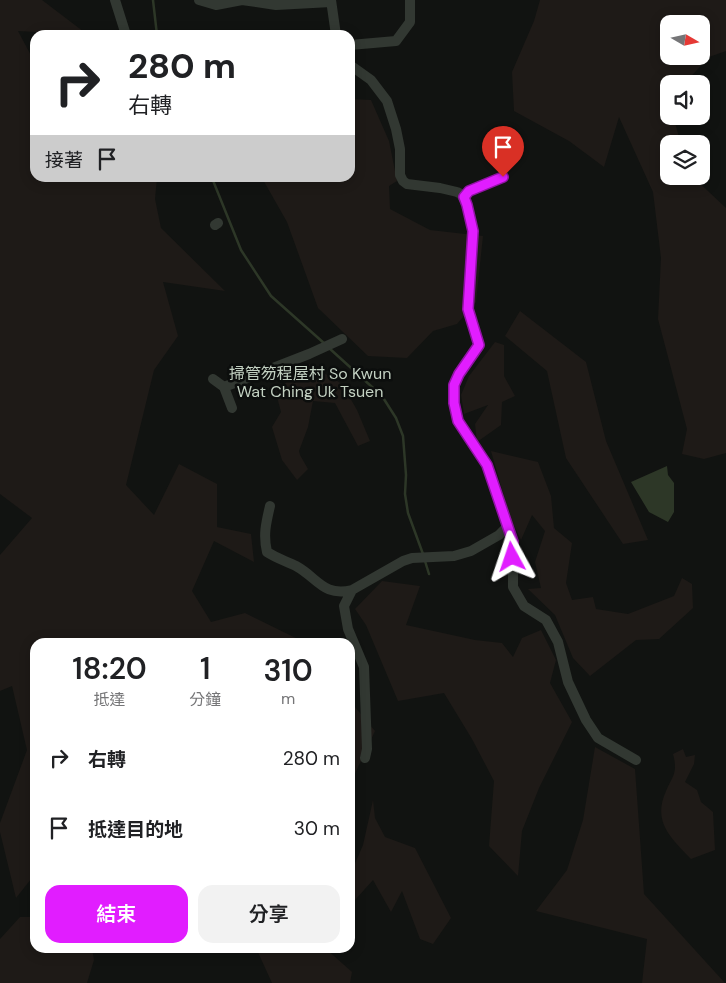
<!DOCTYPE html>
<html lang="zh-TW">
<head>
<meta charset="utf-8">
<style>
  body { margin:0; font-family:"DM Sans","Noto Sans TC",sans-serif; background:#f2f2f2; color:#202124; height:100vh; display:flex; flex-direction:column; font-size:19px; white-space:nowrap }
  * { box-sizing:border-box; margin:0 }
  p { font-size:16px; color:#757577 }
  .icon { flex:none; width:28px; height:28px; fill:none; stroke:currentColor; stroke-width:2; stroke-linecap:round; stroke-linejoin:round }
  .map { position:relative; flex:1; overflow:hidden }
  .side { position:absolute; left:30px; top:638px; width:325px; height:315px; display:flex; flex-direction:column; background:#fff; border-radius:15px; box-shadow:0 2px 12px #0003 }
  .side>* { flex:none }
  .guide { position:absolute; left:30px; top:30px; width:325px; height:152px; border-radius:15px; box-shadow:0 2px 12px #0003; background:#fff; color:#202124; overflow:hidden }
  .needle { width:32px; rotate:99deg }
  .buttons { position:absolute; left:660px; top:15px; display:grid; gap:10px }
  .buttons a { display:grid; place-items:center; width:50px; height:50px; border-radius:10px; background:#fff; box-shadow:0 2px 12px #0003; font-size:25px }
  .pin { position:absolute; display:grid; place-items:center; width:42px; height:42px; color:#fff; margin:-51px -21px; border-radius:50% 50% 50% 0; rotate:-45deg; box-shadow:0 0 5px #0007 }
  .pin .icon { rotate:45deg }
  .me { position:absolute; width:55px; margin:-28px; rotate:355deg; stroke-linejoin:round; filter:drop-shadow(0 0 4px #0008) }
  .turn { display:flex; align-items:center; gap:18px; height:105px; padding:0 15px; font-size:22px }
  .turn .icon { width:65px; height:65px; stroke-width:2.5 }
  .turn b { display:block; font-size:35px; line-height:42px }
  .then { display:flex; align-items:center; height:48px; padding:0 15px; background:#0003; gap:10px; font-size:19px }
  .eta { display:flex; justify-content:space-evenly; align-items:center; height:85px; text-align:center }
  .eta b { font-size:30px; font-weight:600; line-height:35px }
  .button { display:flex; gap:10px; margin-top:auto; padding:10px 15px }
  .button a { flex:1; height:58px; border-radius:15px; background:#e11dff; color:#fff; font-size:20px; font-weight:600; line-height:58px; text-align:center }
  .button a+a { background:#f2f2f2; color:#202124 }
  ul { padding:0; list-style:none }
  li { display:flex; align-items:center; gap:15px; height:70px; padding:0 15px }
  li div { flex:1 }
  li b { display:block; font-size:19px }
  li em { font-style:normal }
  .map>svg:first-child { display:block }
  .green { fill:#1e1a17; fill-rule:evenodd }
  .water { fill:#2d3727 }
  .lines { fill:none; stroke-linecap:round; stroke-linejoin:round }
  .stream { stroke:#2d3727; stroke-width:2.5 }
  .minor { stroke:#323832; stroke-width:10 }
  .route-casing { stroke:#9213a6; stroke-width:12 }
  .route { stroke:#e11dff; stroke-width:9 }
  .labels { text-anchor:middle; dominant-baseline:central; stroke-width:5; stroke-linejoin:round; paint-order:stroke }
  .quarter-label { font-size:16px; fill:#c3d1c2; stroke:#0c0e0d }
</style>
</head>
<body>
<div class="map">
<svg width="726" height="983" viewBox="0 0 726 983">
  <rect width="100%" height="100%" fill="#111311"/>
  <path class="green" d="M0 0H42L88 35 18 31 35 63V178H157L155 199 161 228 225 291 163 282 178 336 154 370 126 485 154 515 179 464 217 484V527L251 534 254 562 214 541 192 591 211 622 245 613 304 642H35V874L16 898 0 832V823L27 750 12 686 0 691V555L32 518 0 494Z
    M540 0H726V51L709 57 684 84H669V116H673L681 144H669V176H692L726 208V453L704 459 682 454 687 429 658 319 661 258 653 192 619 117 604 167 569 141 514 111 512 72 534 21ZM669 24H701V56H669Z
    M350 99 371 100 389 141 397 181 389 186 390 209 430 230 483 236 476 302 457 324 433 331 407 358 368 356 318 308 287 222 262 178H350Z
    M520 311 586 362 606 441 648 540 623 544 566 458 547 371 505 336Z
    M495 342 504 345V376L515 396 502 402 501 425 477 442 475 424 488 405 464 414 461 395 469 376Z
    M309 364 342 384 357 410 370 441 358 446 335 403 313 401 308 427 299 451 300 455 308 469 297 480 282 460 272 427 281 412 276 393 292 376Z
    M491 451 538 462 551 496 554 528 572 543 566 583 572 600 593 597 596 609 628 614 674 596 682 578 692 584 693 608 659 639 636 640 590 676 573 658 555 615 528 589 541 588 535 562 545 531 532 515 521 540 510 518Z
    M382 581 420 586 406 625 475 640 502 643 513 657 522 638 541 630 556 660 550 683 572 722 539 788 522 831 518 876 489 846 494 781 472 739 444 693 398 701 366 625 355 609Z
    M350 701 375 731 351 782V825L350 827Z
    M595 747 635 769 644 894 725 983H642L647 939 536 911 567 870 583 820Z
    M683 749 686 757 695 755 694 764 685 782 697 790 701 802 713 812 715 850 691 859C671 838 652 822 666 791 673 775 678 773 673 754Z
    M373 800 375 818 385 837 415 848 451 918 433 944 420 939 402 891 391 912 373 880 355 900 350 888V875L363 845Z
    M20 917H35V948H92L94 960 87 983H0V939Z
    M256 948H325L352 972 350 983H272Z"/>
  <path class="water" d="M667 466 668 475 674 483V512L668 522 649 512 631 482Z"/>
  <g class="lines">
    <path class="stream" d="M153 0 157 35
      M212 178 241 250 271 296 325 344
      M329 348 382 396 396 418 403 436 406 475 405 494 408 513 423 554
      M425 561 429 574"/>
    <path class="minor" d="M115 0 126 35
      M199 0 216 5 242 0 276 5 331 2
      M331 0 336 35
      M350 45 396 41 410 22V0
      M350 65 371 80 387 101 396 129 400 149V175L403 181 407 184 440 188 457 192 461 194 467 205 473 231 468 309 479 345 459 374 454 385V403L458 421 487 465 513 542V587L524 606 546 620 558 642 568 682 586 720 598 738 636 760
      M464 197 469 191 503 177
      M215 225 218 223
      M213 379 224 387 232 408
      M224 387 309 354 342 339
      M270 506C266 523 263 535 267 552 276 558 286 561 296 566 318 578 323 597 352 590
      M365 758 367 749 364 667 348 629 344 606 352 590 403 561 412 558 454 556 471 551 499 535 508 526"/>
  </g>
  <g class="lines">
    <g class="route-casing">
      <path id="route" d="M503 177 469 191 464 197 467 205 473 231 468 309 479 345 459 374 454 385V403L458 421 487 465 513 542 512 557"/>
    </g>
    <use href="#route" class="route"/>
  </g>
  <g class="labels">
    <g class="quarter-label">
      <text x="310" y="373">掃管笏程屋村 So Kwun<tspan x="310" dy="18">Wat Ching Uk Tsuen</tspan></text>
    </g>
  </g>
</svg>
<div class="buttons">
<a><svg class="needle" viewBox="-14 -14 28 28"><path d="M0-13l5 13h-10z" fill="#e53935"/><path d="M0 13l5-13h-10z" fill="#757577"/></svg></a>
<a><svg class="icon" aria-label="sound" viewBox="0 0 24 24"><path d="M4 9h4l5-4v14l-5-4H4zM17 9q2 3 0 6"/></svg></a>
<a><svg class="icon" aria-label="layers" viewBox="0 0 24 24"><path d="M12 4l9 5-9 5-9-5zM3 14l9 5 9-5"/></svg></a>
</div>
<div class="pin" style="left:503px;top:177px;background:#d93025"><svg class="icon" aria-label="arrive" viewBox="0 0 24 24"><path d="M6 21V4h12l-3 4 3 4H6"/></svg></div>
<svg class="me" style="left:512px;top:557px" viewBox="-20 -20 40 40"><path d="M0-17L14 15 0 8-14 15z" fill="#e11dff" stroke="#fff" stroke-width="4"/></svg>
<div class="guide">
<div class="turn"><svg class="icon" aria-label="right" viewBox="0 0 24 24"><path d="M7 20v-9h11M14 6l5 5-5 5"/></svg><div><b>280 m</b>右轉</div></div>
<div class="then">接著<svg class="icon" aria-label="arrive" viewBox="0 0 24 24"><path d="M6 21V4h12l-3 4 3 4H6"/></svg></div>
</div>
<section class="side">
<div class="eta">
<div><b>18:20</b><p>抵達</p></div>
<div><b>1</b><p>分鐘</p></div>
<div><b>310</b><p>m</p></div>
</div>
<ul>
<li><svg class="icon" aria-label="right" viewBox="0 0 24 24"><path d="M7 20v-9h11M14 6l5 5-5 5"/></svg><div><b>右轉</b></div><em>280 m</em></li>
<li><svg class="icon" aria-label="arrive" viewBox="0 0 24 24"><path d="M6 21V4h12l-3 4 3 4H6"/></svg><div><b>抵達目的地</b></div><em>30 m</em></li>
</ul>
<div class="button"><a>結束</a><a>分享</a></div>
</section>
</div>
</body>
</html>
